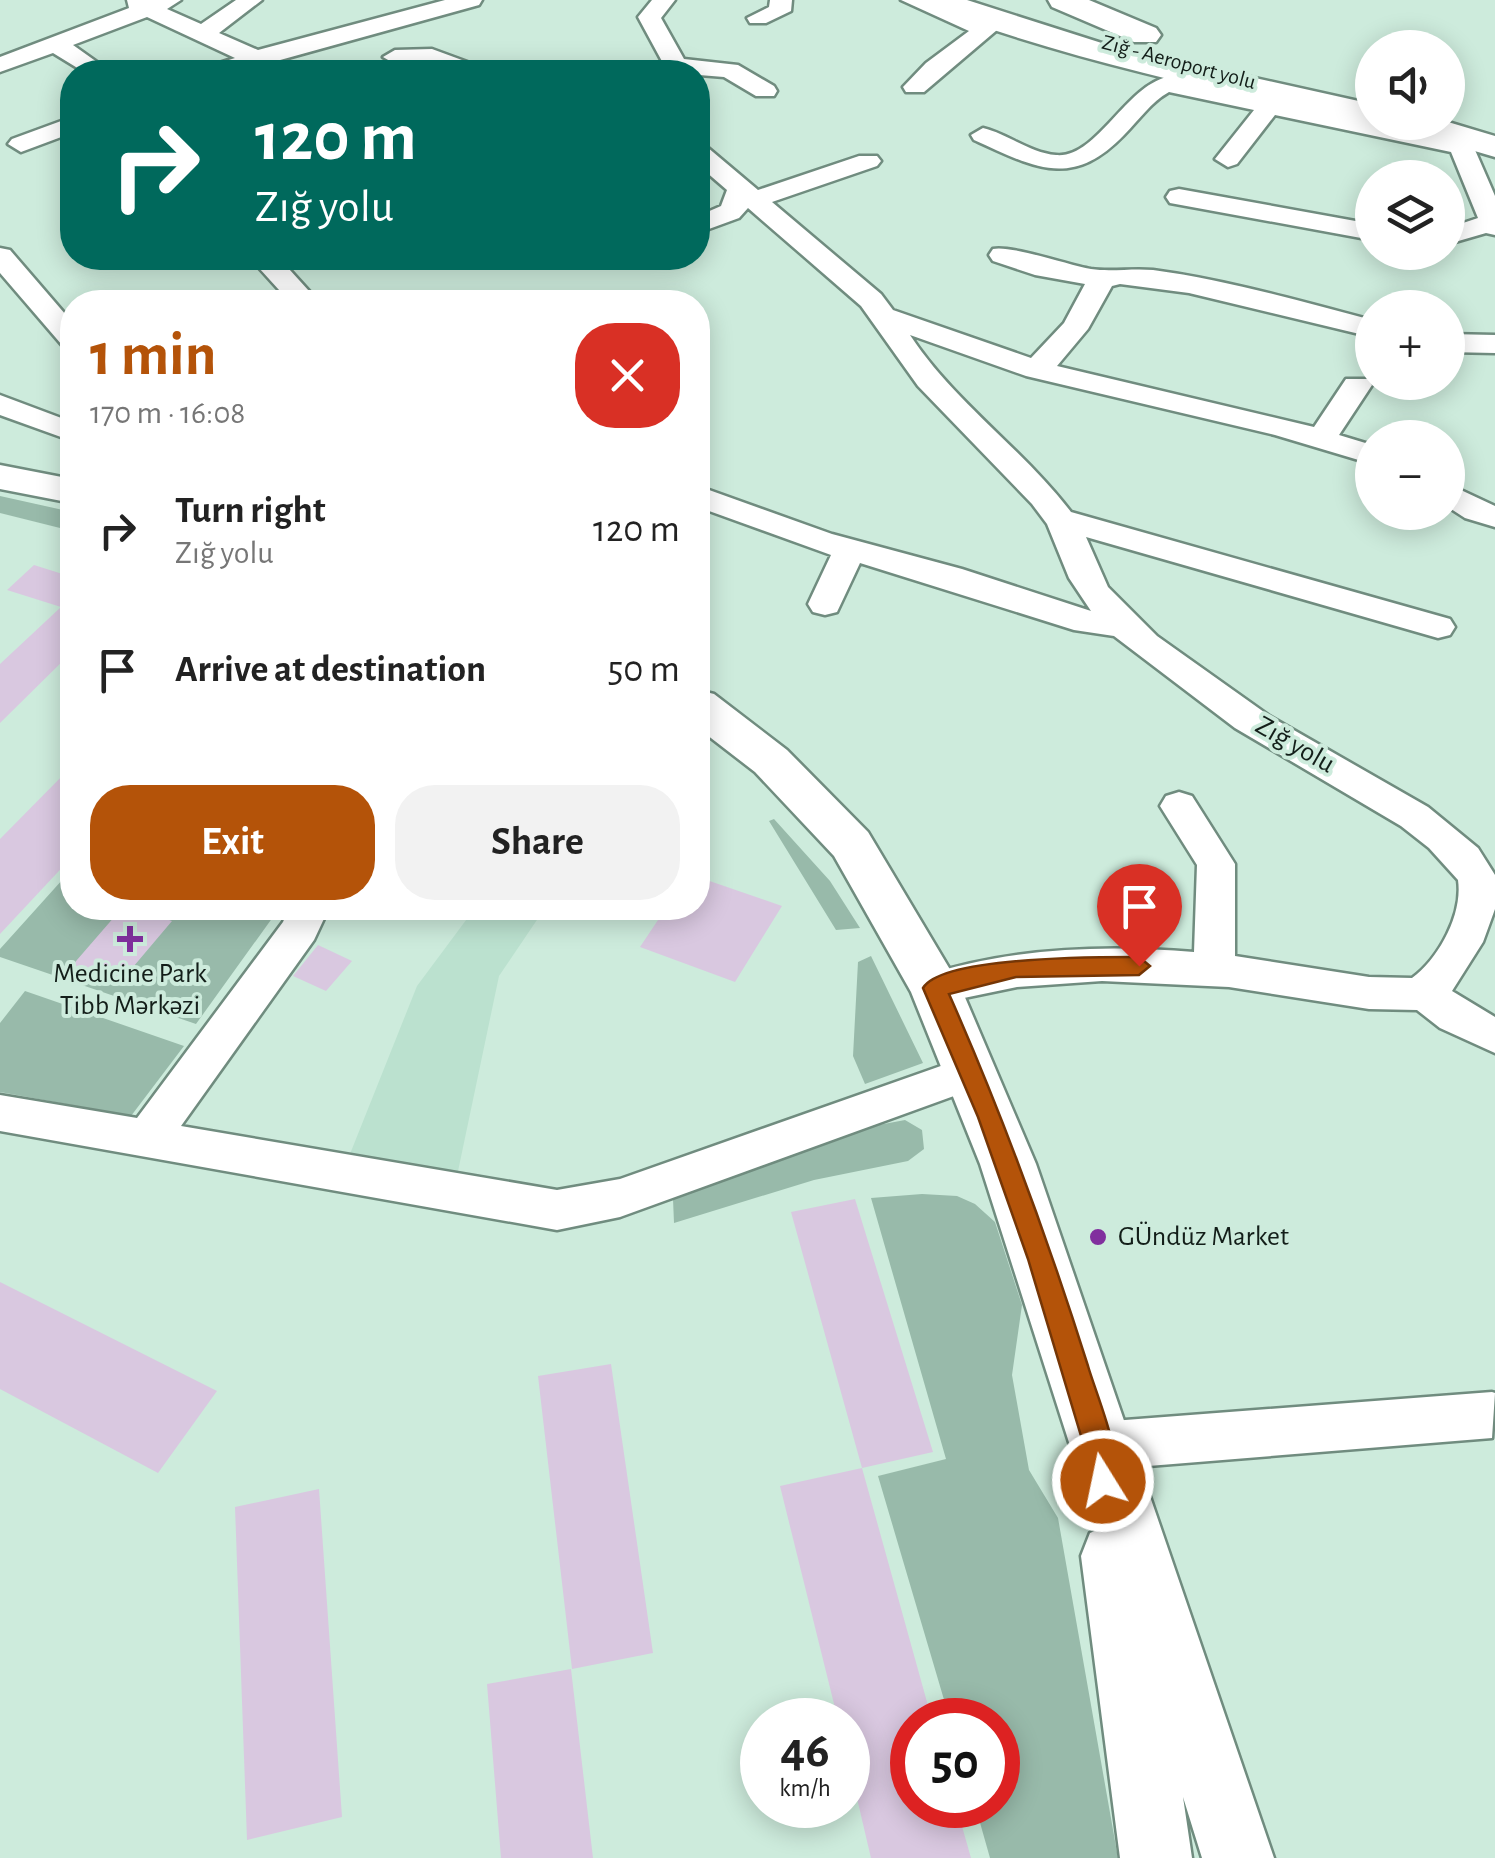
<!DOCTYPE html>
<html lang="en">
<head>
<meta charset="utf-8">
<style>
  body { margin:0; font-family:"Alegreya Sans",sans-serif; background:#f2f2f2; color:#222; height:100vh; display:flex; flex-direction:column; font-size:38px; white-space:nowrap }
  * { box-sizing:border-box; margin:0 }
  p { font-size:32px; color:#767676 }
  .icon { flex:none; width:55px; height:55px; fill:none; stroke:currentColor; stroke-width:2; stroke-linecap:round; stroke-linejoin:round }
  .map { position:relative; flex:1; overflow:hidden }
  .sheet { position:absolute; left:60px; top:290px; width:650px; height:630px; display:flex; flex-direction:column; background:#fff; border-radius:40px; box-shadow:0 5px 25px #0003 }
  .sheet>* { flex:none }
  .guide { position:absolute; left:60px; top:60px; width:650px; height:210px; border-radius:40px; box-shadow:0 5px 25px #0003; background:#00695c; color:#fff; overflow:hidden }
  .buttons { position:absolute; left:1355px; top:30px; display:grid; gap:20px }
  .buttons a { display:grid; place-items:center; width:110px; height:110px; border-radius:50%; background:#fff; box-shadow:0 5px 25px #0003; font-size:50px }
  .speed { position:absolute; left:740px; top:1698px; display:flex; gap:20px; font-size:50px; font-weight:700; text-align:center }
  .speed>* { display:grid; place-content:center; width:130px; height:130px; border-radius:50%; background:#fff; box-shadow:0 5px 25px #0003; line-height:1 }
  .speed small { font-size:25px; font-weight:400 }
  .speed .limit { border:15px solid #d22; background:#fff; color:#111 }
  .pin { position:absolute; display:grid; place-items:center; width:85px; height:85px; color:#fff; margin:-102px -42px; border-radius:50% 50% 50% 0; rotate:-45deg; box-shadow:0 0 10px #0007 }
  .pin .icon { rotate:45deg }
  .me { position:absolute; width:110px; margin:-55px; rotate:350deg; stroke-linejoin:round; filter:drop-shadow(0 0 8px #0008) }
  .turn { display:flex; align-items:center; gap:35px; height:210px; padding:0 30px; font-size:45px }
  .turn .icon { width:130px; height:130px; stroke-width:2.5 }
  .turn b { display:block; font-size:70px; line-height:85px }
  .round { display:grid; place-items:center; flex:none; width:105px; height:105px; border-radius:40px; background:#f2f2f2 }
  .headline { display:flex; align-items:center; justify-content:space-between; height:170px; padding:0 30px }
  h1 { font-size:60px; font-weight:700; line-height:75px; color:#b45309 }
  .cta { display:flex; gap:20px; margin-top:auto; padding:20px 30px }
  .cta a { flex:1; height:115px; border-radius:40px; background:#b45309; color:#fff; font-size:40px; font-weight:700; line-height:115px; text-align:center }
  .cta a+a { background:#f2f2f2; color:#222 }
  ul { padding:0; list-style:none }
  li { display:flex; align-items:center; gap:30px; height:140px; padding:0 30px }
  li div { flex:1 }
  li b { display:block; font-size:38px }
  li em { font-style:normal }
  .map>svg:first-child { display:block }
  .built { fill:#bbe1cf }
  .green { fill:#98baaa }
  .building { fill:#d9c8e0 }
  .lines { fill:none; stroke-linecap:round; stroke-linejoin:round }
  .minor-casing { stroke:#708c7f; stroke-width:5 }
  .major-casing { stroke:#708c7f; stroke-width:5 }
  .highway-casing { stroke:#708c7f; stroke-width:5 }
  .minor { fill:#fff; fill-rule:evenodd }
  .major { fill:#fff; fill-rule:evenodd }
  .highway { fill:#fff; fill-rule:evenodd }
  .route { fill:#b45309; stroke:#753606; stroke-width:2.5 }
  .poi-dot { fill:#812f9e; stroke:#cdebdc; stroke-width:4 }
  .labels { text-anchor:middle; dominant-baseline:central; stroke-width:8; stroke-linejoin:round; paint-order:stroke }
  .far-street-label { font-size:22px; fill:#131e19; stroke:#cdebdc }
  .street-label { font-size:28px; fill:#131e19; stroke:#cdebdc }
  .poi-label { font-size:28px; fill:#131e19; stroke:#cdebdc }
</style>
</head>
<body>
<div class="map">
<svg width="1495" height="1858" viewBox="0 0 1495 1858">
  <rect width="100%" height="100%" fill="#cdebdc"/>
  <path class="built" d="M475 908H545L499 976 457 1176 350 1154 417 986Z"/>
  <path class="green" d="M0 496 72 512V531L0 513Z
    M774 819 830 881 860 928 836 930 769 821Z
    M72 869V908H251L273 917 196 1024 0 957V949Z
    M871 956 923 1063 865 1084 853 1056 858 962Z
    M25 991 184 1046 131 1116 0 1092V1023Z
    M905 1120 922 1130 924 1149 908 1161 814 1180 674 1223 673 1199 852 1130Z
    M922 1194 957 1196 975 1204 995 1222 1022 1305 1012 1375 1029 1470 1058 1518 1118 1858H990L975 1805H998V1720H950L878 1476 946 1459 871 1198Z"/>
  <path class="building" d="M34 565 72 577V652L0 723V664L61 607 7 590Z
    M72 766V857L0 934V839Z
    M698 877 782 906 735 982 640 947 666 908H698Z
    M122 908H134L172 921 117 986 70 968Z
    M318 945 352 961 326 991 293 976Z
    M855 1199 933 1452 862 1468 791 1212Z
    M0 1282 217 1391 158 1473 0 1389Z
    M611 1364 653 1653 572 1669 538 1376Z
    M862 1468 932 1720H912V1805H956L971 1858H871L848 1760V1720H838L780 1486Z
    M319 1489 342 1817 247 1840 235 1507Z
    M571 1669 593 1858H501L487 1684Z"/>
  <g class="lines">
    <g class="minor-casing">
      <path id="minor" d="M127 0H181L167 9 201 24 236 0H262L219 33 258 50 445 0H482L479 5 237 72H203L207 67 235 58 147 17 73 45 111 72H84L53 53 0 72V57L129 8Z
        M652 0H675L661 18 684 59 738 65 774 86 777 91 774 96H756L724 77 662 72 664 65 638 17Z
        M770 0H792L791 11 766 23H750L747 18 769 7Z
        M901 0H932L994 25 997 30 924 92H906L903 87 926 63 969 31Z
        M432 49 481 67 485 72H453L429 63 395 64 383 57 395 50Z
        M1167 77 1458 139 1474 132 1483 135 1487 140 1475 150 1495 196V235L1486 233 1448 244V228L1478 218 1451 152 1275 115 1237 164 1228 167 1215 159 1254 110 1169 92C1151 102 1139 120 1124 135 1071 190 1034 167 974 140L971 135 983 128C1008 134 1030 153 1056 155 1096 159 1125 87 1167 77Z
        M72 117V133L21 152 8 144 12 139Z
        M698 144 707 147 758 190 859 156H877L881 161 877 166 772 202 881 294 893 310 1031 358 1064 323 1085 284 1035 275 993 261 989 255 993 249C1011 245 1068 265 1091 269 1111 272 1132 268 1153 270 1227 280 1300 301 1372 320V337L1189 293 1120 284 1112 286 1088 329 1057 366 1314 427 1346 379H1368L1372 385 1339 435 1372 445V464L1275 435 1026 376 910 335C954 402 1022 448 1071 512L1450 619 1455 627 1450 635 1438 638 1086 537 1108 587 1157 636 1271 717 1428 807 1478 848 1495 875V909L1483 942 1452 991 1495 1017V1053L1440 1028 1417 1010 1369 1009 1229 987 1102 981 1017 987 935 1004 920 999 914 988 920 977C1008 948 1103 944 1194 952L1197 865 1160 806 1166 796 1179 792 1192 796 1235 864V956L1369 977 1412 978C1439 958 1463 914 1458 880L1429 848 1401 826 1235 728 1114 636 1074 630 860 563 837 612 825 615 813 612 808 604 831 555 698 507V486L832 534 962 569 1091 611 1069 578 1047 524 1032 504 918 386 861 306 748 208 739 218 698 233V216L721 206 727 190 698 165Z
        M1179 189 1372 224V240L1170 203 1166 197 1170 191Z
        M0 248 10 250 72 322V348L62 345 0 273Z
        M250 258H279L319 302H290Z
        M1448 334 1495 335V353L1448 352Z
        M0 395 72 422V441L0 415Z
        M1448 484 1495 506V527L1465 518 1448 507Z
        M289 908H329L314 940 181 1126 557 1190 620 1179 972 1055 987 1060 993 1072 987 1084 620 1217 557 1230 0 1131V1095L137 1118 283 922Z
        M1492 1392 1495 1393 1492 1438 1099 1470 1081 1463 1074 1446 1081 1429 1099 1422Z"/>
    </g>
    <g class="major-casing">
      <path id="major" d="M0 465 72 479V503L0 489Z
        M698 690 714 694 787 750 868 832 961 988 1036 1164 1274 1858H1202L1183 1797 1192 1858H1120L1081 1556 1090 1533 1097 1530 980 1164 911 992 834 856 755 772 698 728Z"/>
    </g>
    <g class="highway-casing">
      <path id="highway" d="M924 0H967L1111 46 1372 104V122H1379L1372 124C1221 92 1072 61 928 7Z
        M1048 0H1089L1156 28 1161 35 1156 42H1134L1052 7Z
        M1395 122H1448L1495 136V157L1400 129Z"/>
    </g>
    <use href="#minor" class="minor"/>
    <use href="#major" class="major"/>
    <use href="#highway" class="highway"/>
  </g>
  <path class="route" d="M1139 957 1150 966 1139 975 1016 977 949 994C1003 1116 1048 1239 1088 1366 1097 1397 1126 1462 1113 1491L1103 1495 1093 1491 1084 1446 1028 1259 978 1117 923 988C942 956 1100 957 1139 957Z"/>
  <g class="poi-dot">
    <path d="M125 924h10v10h10v10h-10v10h-10v-10h-10v-10h10z"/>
    <circle cx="1098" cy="1237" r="10"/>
  </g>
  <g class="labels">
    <g class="far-street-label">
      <text transform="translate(1179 62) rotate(15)">Zığ - Aeroport yolu</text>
    </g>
    <g class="street-label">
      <text transform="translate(1295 745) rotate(30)">Zığ yolu</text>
    </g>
    <g class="poi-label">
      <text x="130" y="974">Medicine Park<tspan x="130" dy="32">Tibb Mərkəzi</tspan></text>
      <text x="1118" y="1237" text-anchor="start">GÜndüz Market</text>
    </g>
  </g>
</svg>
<div class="buttons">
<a><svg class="icon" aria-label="sound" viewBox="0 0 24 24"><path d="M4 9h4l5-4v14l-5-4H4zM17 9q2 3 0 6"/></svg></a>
<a><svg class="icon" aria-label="layers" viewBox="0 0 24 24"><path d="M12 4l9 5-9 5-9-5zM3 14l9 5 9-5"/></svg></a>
<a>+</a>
<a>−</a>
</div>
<div class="speed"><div>46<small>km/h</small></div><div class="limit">50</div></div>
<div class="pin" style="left:1139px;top:966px;background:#d93025"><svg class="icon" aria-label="arrive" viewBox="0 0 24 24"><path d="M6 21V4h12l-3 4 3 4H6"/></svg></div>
<svg class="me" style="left:1103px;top:1481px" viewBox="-20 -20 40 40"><circle r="17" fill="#b45309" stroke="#fff" stroke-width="3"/><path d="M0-11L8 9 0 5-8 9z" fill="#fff"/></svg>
<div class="guide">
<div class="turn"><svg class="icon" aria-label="right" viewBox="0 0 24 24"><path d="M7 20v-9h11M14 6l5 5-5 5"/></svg><div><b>120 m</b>Zığ yolu</div></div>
</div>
<section class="sheet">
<div class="headline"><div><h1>1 min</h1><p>170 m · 16:08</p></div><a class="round" style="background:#d93025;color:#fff"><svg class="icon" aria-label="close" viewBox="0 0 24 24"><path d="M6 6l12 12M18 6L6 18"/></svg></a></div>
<ul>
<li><svg class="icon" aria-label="right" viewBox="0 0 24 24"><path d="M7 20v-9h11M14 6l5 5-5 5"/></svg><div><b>Turn right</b><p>Zığ yolu</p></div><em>120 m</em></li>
<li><svg class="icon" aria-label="arrive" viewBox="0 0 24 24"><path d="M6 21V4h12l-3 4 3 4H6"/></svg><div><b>Arrive at destination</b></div><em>50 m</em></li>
</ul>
<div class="cta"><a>Exit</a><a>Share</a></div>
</section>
</div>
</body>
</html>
